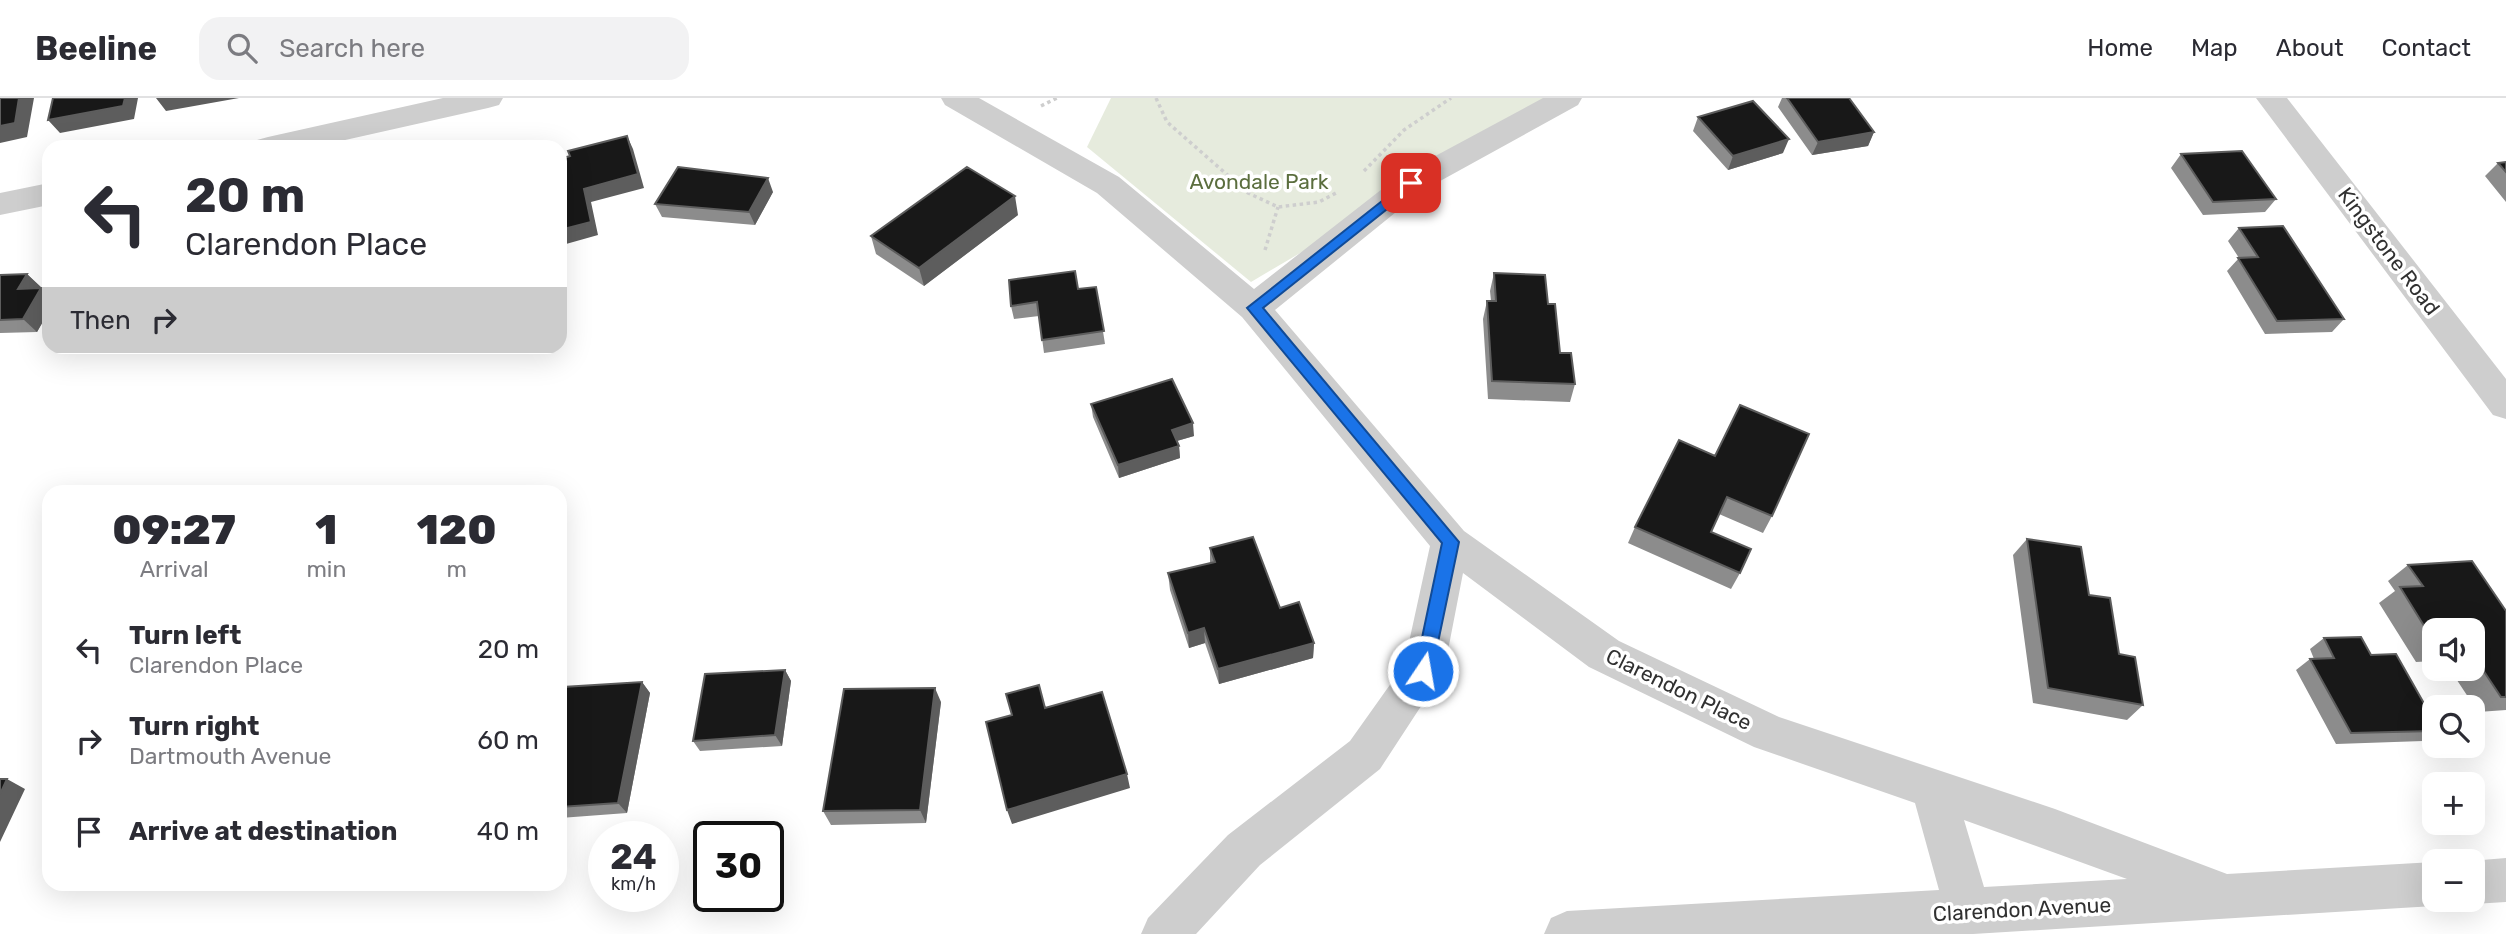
<!DOCTYPE html>
<html lang="en">
<head>
<meta charset="utf-8">
<style>
  body { margin:0; font-family:Rubik,sans-serif; background:#f2f2f3; color:#2b2b33; height:100vh; display:flex; flex-direction:column; font-size:26px; white-space:nowrap }
  * { box-sizing:border-box; margin:0 }
  p { font-size:23px; color:#7c7c81 }
  .icon { flex:none; width:38px; height:38px; fill:none; stroke:currentColor; stroke-width:2; stroke-linecap:round; stroke-linejoin:round }
  .map { position:relative; flex:1; overflow:hidden }
  .drawer { position:absolute; left:42px; top:387px; width:525px; height:406px; display:flex; flex-direction:column; background:#fff; border-radius:21px; box-shadow:0 7px 28px #0002 }
  .drawer>* { flex:none }
  .guide { position:absolute; left:42px; top:42px; width:525px; height:214px; border-radius:21px; box-shadow:0 7px 28px #0002; background:#fff; color:#2b2b33; overflow:hidden }
  .tools { position:absolute; left:2422px; top:520px; display:grid; gap:14px }
  .tools a { display:grid; place-items:center; width:63px; height:63px; border-radius:14px; background:#fff; box-shadow:0 7px 28px #0002; font-size:35px }
  .speed { position:absolute; left:588px; top:723px; display:flex; gap:14px; font-size:35px; font-weight:700; text-align:center }
  .speed>* { display:grid; place-content:center; width:91px; height:91px; border-radius:50%; background:#fff; box-shadow:0 7px 28px #0002; line-height:1 }
  .speed small { font-size:18px; font-weight:400 }
  .speed .limit { border:4px solid #111; border-radius:10px; background:#fff; color:#111 }
  .pin { position:absolute; display:grid; place-items:center; width:60px; height:60px; color:#fff; margin:-30px; border-radius:14px; box-shadow:0 4px 10px #0006 }
  .me { position:absolute; width:77px; margin:-38px; rotate:12deg; stroke-linejoin:round; filter:drop-shadow(0 0 5px #0008) }
  .turn { display:flex; align-items:center; gap:24px; height:147px; padding:0 28px; font-size:32px }
  .turn .icon { width:91px; height:91px; stroke-width:2.5 }
  .turn b { display:block; font-size:49px; line-height:60px }
  .then { display:flex; align-items:center; height:66px; padding:0 28px; background:#0003; gap:14px; font-size:26px }
  .eta { display:flex; justify-content:space-evenly; align-items:center; height:119px; text-align:center }
  .eta b { font-size:42px; font-weight:800; line-height:49px }
  ul { padding:0; list-style:none }
  li { display:flex; align-items:center; gap:21px; height:91px; padding:0 28px }
  li div { flex:1 }
  li b { display:block; font-size:26px }
  li em { font-style:normal }
  header { display:flex; align-items:center; gap:42px; box-sizing:border-box; height:98px; padding:0 35px; background:#fff; border-bottom:2px solid #e1e1e2 }
  header strong { font-size:33px }
  nav { display:flex; gap:38px; margin-inline-start:auto; font-size:24px }
  .search { width:490px; height:63px; background:#f2f2f3; display:flex; align-items:center; gap:18px; box-sizing:border-box; padding:0 24px; border-radius:21px; color:#7c7c81; font-size:26px }
  .map>svg:first-child { display:block }
  .green { fill:#e6ebdd }
  .lines { fill:none; stroke-linecap:round; stroke-linejoin:round }
  .path { stroke:#cecece; stroke-width:3.5; stroke-dasharray:3.5 3.5; stroke-linecap:butt }
  .minor { fill:#cecece; fill-rule:evenodd }
  .wall { fill:#8c8c8c }
  .shaded-wall { fill:#5d5d5d }
  .building { fill:#181818; stroke:#5d5d5d; stroke-width:2 }
  .route { fill:#1a73e8; stroke:#114b97; stroke-width:2 }
  .labels { text-anchor:middle; dominant-baseline:central; stroke-width:7; stroke-linejoin:round; paint-order:stroke }
  .park-label { font-size:21px; fill:#5b6e3e; stroke:#fff }
  .street-label { font-size:21px; fill:#313131; stroke:#fff }
</style>
</head>
<body>
<header>
<strong>Beeline</strong>
<div class="search"><svg class="icon" aria-label="search" viewBox="0 0 24 24"><circle cx="10" cy="10" r="6"/><path d="M15 15l6 6"/></svg>Search here</div>
<nav><a>Home</a><a>Map</a><a>About</a><a>Contact</a></nav>
</header>
<div class="map">
<svg width="2506" height="836" viewBox="0 0 2506 836">
  <rect width="100%" height="100%" fill="#fff"/>
  <path class="green" d="M1111 0H1563L1251 184 1087 49Z"/>
  <g class="lines">
    <path class="path" d="M1156 0 1167 24 1248 95 1278 109 1319 104 1336 95
      M1041 8 1057 0
      M1364 73 1404 32 1451 0
      M1265 152 1278 109"/>
    <path class="minor" d="M443 0H503L499 7 488 10 314 49H252L257 42 268 39Z
      M941 0H979L1119 79 1254 191 1400 77 1543 0H1582L1578 7 1422 93 1275 212 1464 433 1619 543 1779 619 2055 711 2227 776 2434 764V802H2450L2434 808 1973 836H1544L1551 820 1567 813 1939 792 1915 705 1754 649 1589 569 1463 475 1444 573 1380 671 1260 767 1196 836H1141L1148 820 1228 737 1350 643 1404 567 1430 448 1242 219 1097 95 945 7ZM1964 722 2127 781 1984 789Z
      M2256 0H2287L2506 281V321L2493 317Z
      M49 85V107L0 117V95Z
      M2506 760V804L2473 806 2461 802H2473V763H2470Z"/>
  </g>
  <path class="wall" d="M1782 0H1849L1874 34 1868 48 1812 57 1778 9Z
    M1698 19 1783 55 1728 72 1693 33Z
    M2181 56 2276 101 2265 114 2203 117 2171 70Z
    M2506 64V104L2485 78 2498 65Z
    M773 94 755 127 662 119 655 106Z
    M1018 117 924 188 876 156 871 138Z
    M2239 130 2344 221 2332 234 2265 236 2227 173 2239 160 2228 143Z
    M1494 175 1548 206 1560 255 1575 286 1570 304 1488 301 1483 221 1487 203H1491L1490 193Z
    M27 176 49 198V213L37 234 0 235V177Z
    M1096 189 1105 246 1044 255 1039 218 1014 221 1011 208 1078 191Z
    M1091 306 1194 338 1177 343 1179 348 1180 360 1119 380 1093 319Z
    M1679 342 1772 418 1763 435 1719 416 1711 434 1740 475 1731 491 1628 445 1635 429Z
    M2027 441 2089 497 2143 607 2127 622 2033 605 2013 457Z
    M1210 450 1280 510 1314 545 1313 560 1219 586 1205 545 1189 550 1170 492 1168 475 1210 465Z
    M2408 467 2506 513V612L2478 614 2449 570H2473V532H2434V563L2416 564 2379 505 2395 493 2388 483Z
    M2324 540 2371 557 2434 623V636L2423 643 2336 646 2296 572 2310 561H2314L2310 551Z
    M785 572 791 583 782 648 700 653 693 643Z
    M642 584 650 595 627 715 560 720V601Z
    M941 604 926 725 831 727 823 713Z"/>
  <path class="shaded-wall" d="M19 0H34L27 39 0 45V28Z
    M125 0H138L134 21 60 35 48 22Z
    M156 0H239L166 13Z
    M1874 34 1868 48 1812 57 1818 44Z
    M627 38 633 51 644 90 591 104 598 137 566 146 560 136V132L584 91Z
    M1789 41 1783 55 1728 72 1733 58Z
    M768 80 773 94 755 127 749 114Z
    M1015 98 1018 117 924 188 919 170Z
    M27 176 41 189 31 204 18 191Z
    M41 190 49 198V213L37 234 23 221Z
    M1193 325 1194 338 1173 344 1172 332Z
    M1179 348 1180 360 1119 380 1118 367Z
    M1204 530 1205 545 1189 550 1188 535Z
    M1314 545 1313 560 1219 586 1218 571Z
    M785 572 791 583 782 648 775 637Z
    M642 584 650 595 627 715 618 705Z
    M935 590 941 604 926 725 920 712Z
    M1127 676 1130 690 1012 726 1007 712Z
    M7 681 25 691 0 744V696Z"/>
  <path class="building" d="M0 0H19L15 25 0 28Z
    M53 0H125L123 8 48 22Z
    M1787 0H1849L1874 34 1818 44Z
    M1753 3 1789 41 1733 58 1698 19Z
    M627 38 638 76 584 91 591 124 560 132V61L570 58 568 53Z
    M2242 53 2276 101 2213 104 2181 56Z
    M2506 64V74L2498 65Z
    M678 69 768 80 749 114 655 106Z
    M967 69 1015 98 919 170 871 138Z
    M2283 128 2344 221 2277 223 2238 160 2258 159 2239 130Z
    M1075 173 1078 191 1096 189 1104 233 1042 242 1037 204 1011 208 1009 182Z
    M1494 175 1545 177 1548 206H1555L1560 255H1571L1575 286 1492 283 1487 203H1496Z
    M27 176 18 191 41 190 23 221 0 222V177Z
    M1172 281 1193 325 1172 332 1179 348 1118 367 1091 306Z
    M1740 307 1809 336 1772 418 1727 399 1711 434 1751 451 1740 475 1635 429 1679 342 1715 358Z
    M1253 439 1280 510 1299 504 1314 545 1218 571 1204 530 1188 535 1168 475 1215 464 1210 450Z
    M2027 441 2081 449 2089 497 2110 500 2119 556 2135 559 2143 607 2048 590Z
    M2472 463 2506 513V599H2501L2473 557V532H2434V544L2400 489 2423 488 2408 467Z
    M2361 539 2371 557 2396 556 2434 623V633L2351 635 2310 561 2334 560 2324 540Z
    M785 572 775 637 693 643 705 576Z
    M642 584 618 705 560 709V601L563 589Z
    M1039 587 1045 610 1102 594 1127 676 1007 712 986 624 1012 617 1006 596Z
    M935 590 920 712 823 713 844 591Z
    M0 681H7L0 696Z"/>
  <path class="route" d="M1411 80 1416 81V88L1263 210 1459 444 1432 573 1423 581 1415 573 1442 445 1247 210Z"/>
  <g class="labels">
    <g class="park-label">
      <text x="1259" y="83">Avondale Park</text>
    </g>
    <g class="street-label">
      <text transform="translate(2389 153) rotate(53)">Kingstone Road</text>
      <text transform="translate(1679 591) rotate(26)">Clarendon Place</text>
      <text transform="translate(2022 811) rotate(-3)">Clarendon Avenue</text>
    </g>
  </g>
</svg>
<div class="tools">
<a><svg class="icon" aria-label="sound" viewBox="0 0 24 24"><path d="M4 9h4l5-4v14l-5-4H4zM17 9q2 3 0 6"/></svg></a>
<a><svg class="icon" aria-label="search" viewBox="0 0 24 24"><circle cx="10" cy="10" r="6"/><path d="M15 15l6 6"/></svg></a>
<a>+</a>
<a>−</a>
</div>
<div class="speed"><div>24<small>km/h</small></div><div class="limit">30</div></div>
<div class="pin" style="left:1411px;top:85px;background:#d93025"><svg class="icon" aria-label="arrive" viewBox="0 0 24 24"><path d="M6 21V4h12l-3 4 3 4H6"/></svg></div>
<svg class="me" style="left:1423px;top:573px" viewBox="-20 -20 40 40"><circle r="17" fill="#1a73e8" stroke="#fff" stroke-width="3"/><path d="M0-11L8 9 0 5-8 9z" fill="#fff"/></svg>
<div class="guide">
<div class="turn"><svg class="icon" aria-label="left" viewBox="0 0 24 24"><path d="M17 20v-9H6M10 6l-5 5 5 5"/></svg><div><b>20 m</b>Clarendon Place</div></div>
<div class="then">Then<svg class="icon" aria-label="right" viewBox="0 0 24 24"><path d="M7 20v-9h11M14 6l5 5-5 5"/></svg></div>
</div>
<section class="drawer">
<div class="eta">
<div><b>09:27</b><p>Arrival</p></div>
<div><b>1</b><p>min</p></div>
<div><b>120</b><p>m</p></div>
</div>
<ul>
<li><svg class="icon" aria-label="left" viewBox="0 0 24 24"><path d="M17 20v-9H6M10 6l-5 5 5 5"/></svg><div><b>Turn left</b><p>Clarendon Place</p></div><em>20 m</em></li>
<li><svg class="icon" aria-label="right" viewBox="0 0 24 24"><path d="M7 20v-9h11M14 6l5 5-5 5"/></svg><div><b>Turn right</b><p>Dartmouth Avenue</p></div><em>60 m</em></li>
<li><svg class="icon" aria-label="arrive" viewBox="0 0 24 24"><path d="M6 21V4h12l-3 4 3 4H6"/></svg><div><b>Arrive at destination</b></div><em>40 m</em></li>
</ul>
</section>
</div>
</body>
</html>
